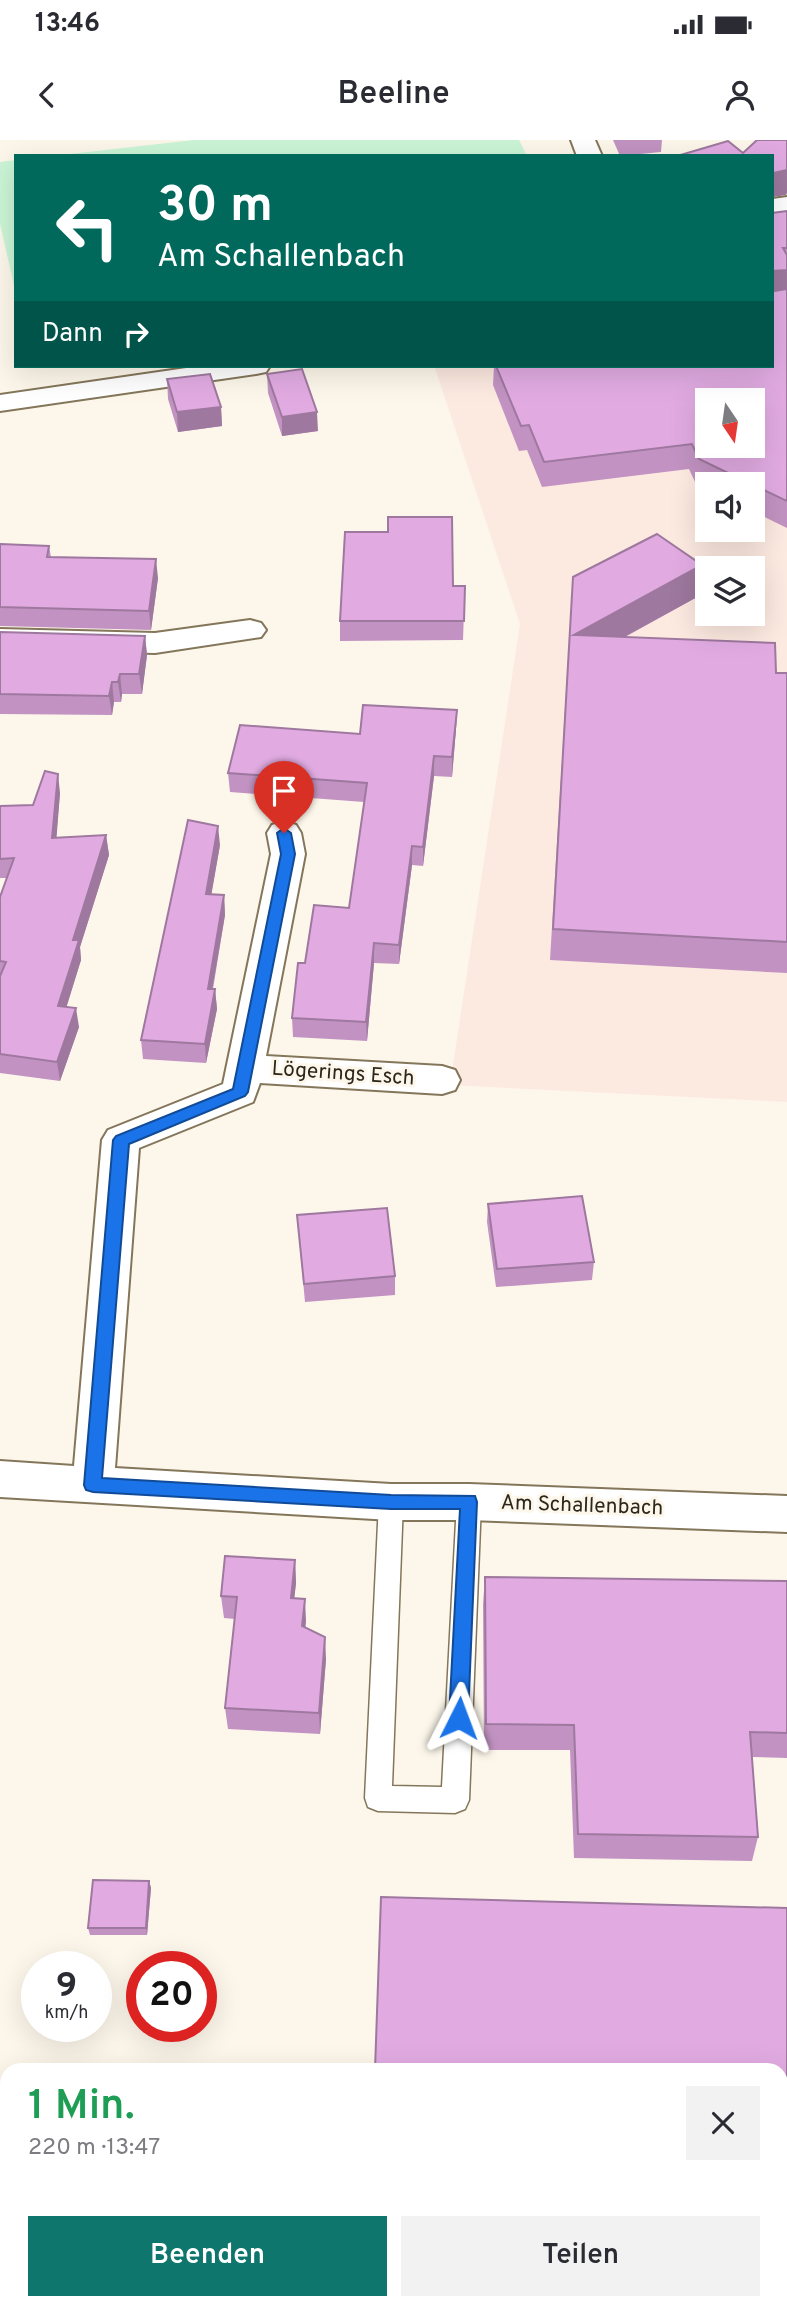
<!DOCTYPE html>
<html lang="de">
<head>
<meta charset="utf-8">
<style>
  body { margin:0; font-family:Overpass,sans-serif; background:#f2f2f3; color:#2b2b33; height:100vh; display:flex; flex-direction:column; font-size:26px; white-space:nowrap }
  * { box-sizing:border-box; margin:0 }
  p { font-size:23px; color:#7c7c81 }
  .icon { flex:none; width:38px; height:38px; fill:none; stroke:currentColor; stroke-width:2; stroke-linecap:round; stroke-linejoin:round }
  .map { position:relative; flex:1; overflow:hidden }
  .sheet { position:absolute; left:0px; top:1923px; width:788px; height:247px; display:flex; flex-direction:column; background:#fff; border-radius:21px 21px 0 0; box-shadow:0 7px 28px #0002 }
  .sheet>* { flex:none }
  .top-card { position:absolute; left:14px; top:14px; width:760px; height:214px; border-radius:0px; box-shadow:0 7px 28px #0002; background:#00695c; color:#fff; overflow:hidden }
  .needle { width:46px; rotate:167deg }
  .buttons { position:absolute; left:695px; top:248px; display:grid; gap:14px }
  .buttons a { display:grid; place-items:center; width:70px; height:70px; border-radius:0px; background:#fff; box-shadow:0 7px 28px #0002; font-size:35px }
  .speed { position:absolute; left:21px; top:1811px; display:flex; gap:14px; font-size:35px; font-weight:700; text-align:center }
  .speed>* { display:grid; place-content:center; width:91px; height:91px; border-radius:50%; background:#fff; box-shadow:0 7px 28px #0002; line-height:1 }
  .speed small { font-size:18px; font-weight:400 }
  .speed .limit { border:10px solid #d22; background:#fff; color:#111 }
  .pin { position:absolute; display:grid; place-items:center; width:60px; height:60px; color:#fff; margin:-72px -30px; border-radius:50% 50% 50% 0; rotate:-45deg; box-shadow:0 0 7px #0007 }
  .pin .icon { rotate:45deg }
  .me { position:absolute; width:77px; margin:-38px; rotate:3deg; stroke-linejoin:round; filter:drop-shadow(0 0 5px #0008) }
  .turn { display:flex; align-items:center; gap:24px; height:147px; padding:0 28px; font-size:32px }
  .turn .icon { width:91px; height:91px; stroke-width:2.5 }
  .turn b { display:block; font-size:49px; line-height:60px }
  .then { display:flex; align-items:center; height:66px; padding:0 28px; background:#0003; gap:14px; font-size:26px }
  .round { display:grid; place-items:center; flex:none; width:74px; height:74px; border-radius:0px; background:#f2f2f3 }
  .head { display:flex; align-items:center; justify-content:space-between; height:119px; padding:0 28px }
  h1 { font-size:42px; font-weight:600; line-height:52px; color:#1e9e55 }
  .cta { display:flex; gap:14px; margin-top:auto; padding:14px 28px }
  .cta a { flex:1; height:80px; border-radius:0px; background:#0f766e; color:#fff; font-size:28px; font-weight:600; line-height:80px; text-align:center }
  .cta a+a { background:#f2f2f3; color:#2b2b33 }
  .status { display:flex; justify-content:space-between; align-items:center; height:49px; padding:0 35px; background:#fff; direction:ltr }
  .status svg { height:19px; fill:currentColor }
  header { display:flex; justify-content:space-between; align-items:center; height:91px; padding:0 28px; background:#fff; font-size:32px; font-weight:600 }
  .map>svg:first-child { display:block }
  .commercial { fill:#fce9e0; fill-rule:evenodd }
  .green { fill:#cbf4d6 }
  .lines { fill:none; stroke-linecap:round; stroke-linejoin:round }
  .stream { fill:#569d9c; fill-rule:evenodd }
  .lane-casing { stroke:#84765a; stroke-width:3 }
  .street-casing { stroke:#84765a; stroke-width:4 }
  .lane { fill:#fff; fill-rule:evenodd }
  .street { fill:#fff; fill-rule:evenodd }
  .wall { fill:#c293c2 }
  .shaded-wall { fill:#9e789e }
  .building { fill:#e1abe2; stroke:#9e789e; stroke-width:2; fill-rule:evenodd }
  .route { fill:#1a73e8; stroke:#114b97; stroke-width:2 }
  .labels { text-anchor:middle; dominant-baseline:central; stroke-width:6; stroke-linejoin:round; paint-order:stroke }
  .street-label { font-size:21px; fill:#2d271b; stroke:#fdf7eb }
</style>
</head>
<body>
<div class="status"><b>13:46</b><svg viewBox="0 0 49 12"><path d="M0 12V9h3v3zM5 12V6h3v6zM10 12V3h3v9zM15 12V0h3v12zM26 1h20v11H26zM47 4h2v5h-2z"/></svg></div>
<header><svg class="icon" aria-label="back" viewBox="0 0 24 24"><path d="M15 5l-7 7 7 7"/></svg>Beeline<svg class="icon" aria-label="person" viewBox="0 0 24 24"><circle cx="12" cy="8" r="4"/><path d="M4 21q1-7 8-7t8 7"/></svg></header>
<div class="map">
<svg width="787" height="2169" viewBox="0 0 787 2169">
  <rect width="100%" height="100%" fill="#fdf7eb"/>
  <path class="commercial" d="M787 183V962L450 945 520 484 435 228 455 226H772ZM707 261H752V306H707ZM707 345H752V390H707ZM707 429H752V474H707Z"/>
  <path class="green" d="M194 0H519L527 16H52Z
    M16 20V154L0 84V22Z"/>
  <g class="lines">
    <path class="stream" d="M780 2121H787V2139H780Z
      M557 2163H601L599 2169H555Z"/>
    <g class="lane-casing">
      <path id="lane" d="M391 1351 400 1354 403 1362 392 1646 442 1647 457 1362 460 1354 469 1351 478 1354 481 1362 469 1660 465 1669 455 1673 378 1671 368 1667 365 1658 379 1362 382 1354Z"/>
    </g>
    <g class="street-casing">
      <path id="street" d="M571 0H595L602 16H577Z
        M787 57V73L772 75V59Z
        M200 226H270L266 232 256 234 0 271V255Z
        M250 480 261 483 266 490 261 497 155 513 0 509V489L155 493Z
        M284 681 296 685 301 693 305 714 266 916 442 926 455 930 460 940 455 950 442 954 260 943 253 962 139 1008 115 1328 391 1344H469L787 1356V1392L469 1380H391L0 1357V1321L74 1326 102 1000 108 990 223 944 271 714 267 693 272 685Z"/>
    </g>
    <use href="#lane" class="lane"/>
    <use href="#street" class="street"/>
  </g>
  <path class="wall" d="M613 0H662L661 12 620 16Z
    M787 71V388L752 371V345H707V349L696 344 689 329 542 347 527 310 519 311 493 245 494 226H772Z
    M267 234 318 291 282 296 268 253Z
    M167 239 221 267 222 286 178 292 168 259Z
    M0 404 49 406 51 417 158 438 151 490 0 486Z
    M453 446H465L463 500 340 501V481Z
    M699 456 625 497 776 533H787V833L550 820 571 469Z
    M0 492 145 496 147 515 142 554H122L121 562H114L112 575 0 574Z
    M457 570 456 589 452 637 434 636 423 726 412 725 399 824 374 823 367 901 293 897 292 878 305 823 349 768 364 662 230 652 228 633 360 594Z
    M60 653 56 698 106 695 109 715 80 807 81 820 66 867 79 887 60 941 0 933V757L7 738H0V666L33 665Z
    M220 705 211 755H224L225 775 213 849H215L217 869 206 923 143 919 141 900Z
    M488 1064 594 1122 592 1140 496 1147 487 1082Z
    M297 1075 395 1136V1155L305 1162Z
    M295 1420 296 1443 294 1458 306 1481 305 1488 326 1519 320 1594 228 1589 225 1568 235 1479 224 1478 221 1456Z
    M485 1437 787 1441V1618L752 1617 758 1697 752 1721 574 1718 570 1610H484L483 1464Z
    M149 1741 151 1748 147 1795H90L88 1788Z
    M787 1768V1998H780V1930Z"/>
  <path class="shaded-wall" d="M787 30V53L786 55 772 57 773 33Z
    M787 130V154L772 156 773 131Z
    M221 267 222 286 178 292 177 272Z
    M317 272 318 291 282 296V277Z
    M156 419 158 438 151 490 149 471Z
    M702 425 699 456 571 526 574 495Z
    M145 496 147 515 142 554 139 534Z
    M120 534 122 554 121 562 118 542Z
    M112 542 114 562 112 575 109 556Z
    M457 570 456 589 452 637V617Z
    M434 616V636L423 726V707Z
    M58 634 60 653 55 717 52 698Z
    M218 686 220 705 208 774 206 754Z
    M106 695 109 715 80 807 81 820 61 885 58 866 73 800Z
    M412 706V725L399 824V805Z
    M224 755 225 775 209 868 208 849Z
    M374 803V823L367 901 366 882Z
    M215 849 217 869 206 923 205 904Z
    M76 868 79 887 60 941 57 922Z
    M295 1420 296 1443 292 1480 291 1458Z
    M305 1459 306 1481 303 1508 302 1486Z
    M325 1497 326 1519 320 1594 319 1573Z
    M149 1741 151 1748 147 1795 146 1788Z"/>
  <path class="building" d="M757 0H787V30L773 33 772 45V16H677L728 1 743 13Z
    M787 71V108H783L787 115V130L773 131 774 151 787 149V361L699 319 692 304 544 322 529 285 521 286 496 226H772V73ZM707 261H752V306H707Z
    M302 229 317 272 282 277 267 234Z
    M210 234 221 267 177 272 167 239Z
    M388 377H452L453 446H465L464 481H340L345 392H388Z
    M657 394 702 425 574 495 775 503 776 533H787V802L553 789 573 437Z
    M0 404 49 406 47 417 156 419 149 471 0 467Z
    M0 492 145 496 139 534H120L118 542H112L109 556 0 554Z
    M363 565 457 570 452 617 434 616 423 707 412 706 399 805 374 803 366 882 292 878 298 823H305L314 765 349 768 367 643 228 633 240 585 360 594Z
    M45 631 58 634 52 698 106 695 73 800H79L58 866 76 868 57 922 0 914V836L6 822 0 821V757L14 718 0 719V666L33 665Z
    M188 680 218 686 206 754 224 755 208 849H215L205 904 141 900Z
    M582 1056 594 1122 497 1129 488 1064Z
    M387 1068 395 1136 304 1144 297 1075Z
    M225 1416 295 1420 291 1458 305 1459 302 1486 325 1497 319 1573 225 1568 237 1457 221 1456Z
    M485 1437 787 1441V1593L750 1592 758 1697 578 1694 574 1585 486 1584Z
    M93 1740 149 1741 146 1788H88Z
    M381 1757 787 1768V1978L780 1977V1930H375Z"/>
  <path class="route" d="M284 688 291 693 295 714 248 952 245 956 129 1004 102 1338 391 1355 475 1356 477 1362 468 1578 465 1584 459 1587 452 1584 449 1578 460 1369H391L93 1352 86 1350 84 1345 113 1000 116 996 233 949 281 714 277 693Z"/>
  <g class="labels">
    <g class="street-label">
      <text transform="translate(343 934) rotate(4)">Lögerings Esch</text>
      <text transform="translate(582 1366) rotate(2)">Am Schallenbach</text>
    </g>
  </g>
</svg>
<div class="buttons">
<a><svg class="needle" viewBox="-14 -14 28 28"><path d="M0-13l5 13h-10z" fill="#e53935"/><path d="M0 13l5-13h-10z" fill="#7c7c81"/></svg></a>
<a><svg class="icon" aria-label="sound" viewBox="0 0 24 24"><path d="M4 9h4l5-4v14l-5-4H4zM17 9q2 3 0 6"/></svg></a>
<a><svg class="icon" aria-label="layers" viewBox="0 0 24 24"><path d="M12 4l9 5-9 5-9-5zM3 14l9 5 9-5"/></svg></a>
</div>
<div class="speed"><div>9<small>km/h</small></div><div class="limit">20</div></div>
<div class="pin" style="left:284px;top:693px;background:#d93025"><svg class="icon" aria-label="arrive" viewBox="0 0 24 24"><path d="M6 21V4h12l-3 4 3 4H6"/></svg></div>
<svg class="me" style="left:459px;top:1578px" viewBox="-20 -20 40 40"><path d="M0-17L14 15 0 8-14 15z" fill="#1a73e8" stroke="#fff" stroke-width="4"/></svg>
<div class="top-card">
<div class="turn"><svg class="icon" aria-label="left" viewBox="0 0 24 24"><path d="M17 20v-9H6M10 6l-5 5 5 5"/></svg><div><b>30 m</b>Am Schallenbach</div></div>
<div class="then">Dann<svg class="icon" aria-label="right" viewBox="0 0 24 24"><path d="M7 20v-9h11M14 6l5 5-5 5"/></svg></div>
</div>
<section class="sheet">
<div class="head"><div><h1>1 Min.</h1><p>220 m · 13:47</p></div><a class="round"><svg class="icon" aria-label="close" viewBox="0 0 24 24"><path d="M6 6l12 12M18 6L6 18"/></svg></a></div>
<div class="cta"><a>Beenden</a><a>Teilen</a></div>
</section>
</div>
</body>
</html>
